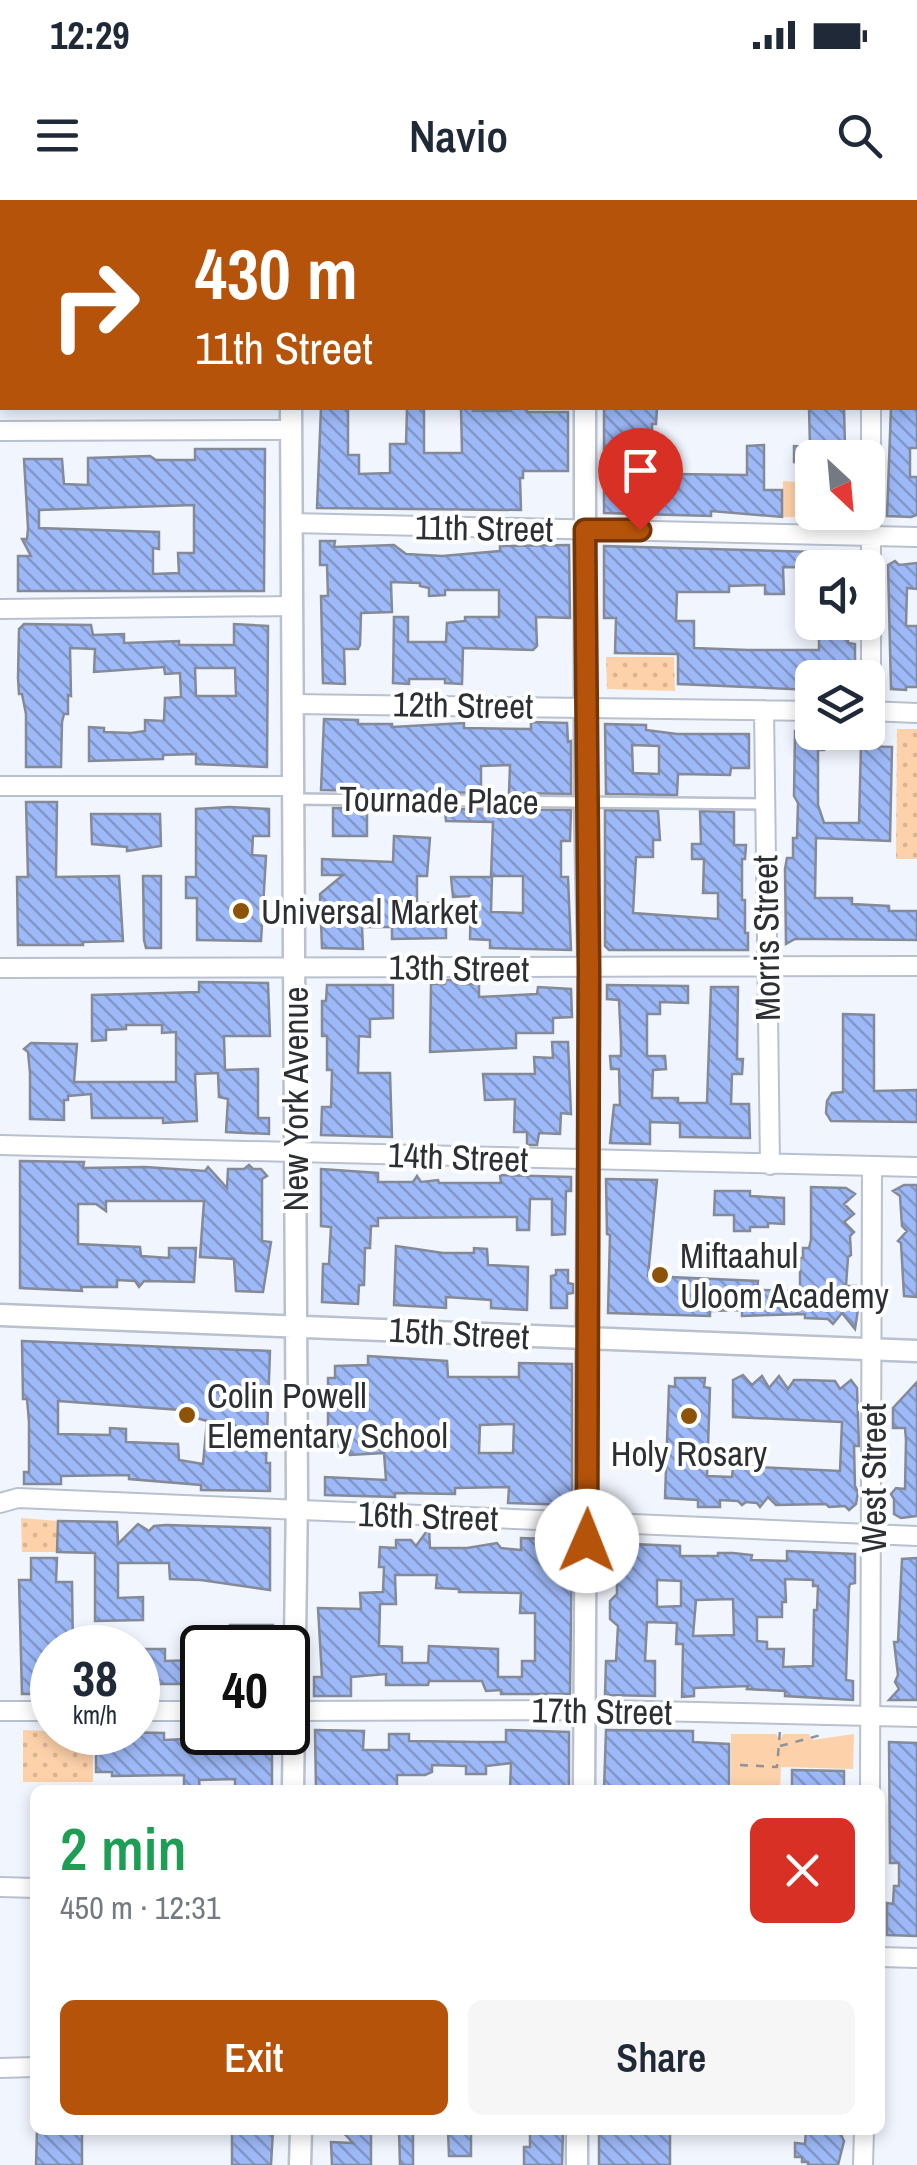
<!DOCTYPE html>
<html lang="en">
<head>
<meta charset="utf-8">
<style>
  body { margin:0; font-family:"Archivo Narrow",sans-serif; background:#f6f6f7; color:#1f2937; height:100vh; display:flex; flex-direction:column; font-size:38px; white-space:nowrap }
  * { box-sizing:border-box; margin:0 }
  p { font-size:32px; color:#747a83 }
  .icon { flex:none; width:55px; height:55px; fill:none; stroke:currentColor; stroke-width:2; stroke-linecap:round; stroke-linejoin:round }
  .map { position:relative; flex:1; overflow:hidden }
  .panel { position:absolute; left:30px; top:1585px; width:855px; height:350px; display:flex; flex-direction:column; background:#fff; border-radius:15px; box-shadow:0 5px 15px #0003 }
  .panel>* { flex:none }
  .top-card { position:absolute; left:0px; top:0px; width:918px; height:210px; box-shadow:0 5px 15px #0003; background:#b45309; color:#fff; overflow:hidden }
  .needle { width:65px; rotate:154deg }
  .tools { position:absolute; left:795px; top:240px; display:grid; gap:20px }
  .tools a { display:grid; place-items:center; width:90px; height:90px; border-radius:15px; background:#fff; box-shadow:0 5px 15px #0003; font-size:50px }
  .speed { position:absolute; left:30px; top:1425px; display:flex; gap:20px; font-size:50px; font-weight:700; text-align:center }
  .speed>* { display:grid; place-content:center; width:130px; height:130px; border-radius:50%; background:#fff; box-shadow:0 5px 15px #0003; line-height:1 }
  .speed small { font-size:25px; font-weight:400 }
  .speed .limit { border:5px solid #111; border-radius:15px; background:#fff; color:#111 }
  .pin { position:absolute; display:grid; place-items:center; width:85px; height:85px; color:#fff; margin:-102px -42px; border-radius:50% 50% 50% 0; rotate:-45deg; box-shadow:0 0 10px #0007 }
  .pin .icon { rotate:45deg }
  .me { position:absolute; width:110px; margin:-55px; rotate:1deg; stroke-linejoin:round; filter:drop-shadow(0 0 8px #0008) }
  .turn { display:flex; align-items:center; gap:35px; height:210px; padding:0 30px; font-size:45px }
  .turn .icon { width:130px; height:130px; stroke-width:2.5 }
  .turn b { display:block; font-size:70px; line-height:85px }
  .round { display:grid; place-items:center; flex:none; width:105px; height:105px; border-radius:15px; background:#f6f6f7 }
  .head { display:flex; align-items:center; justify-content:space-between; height:170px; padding:0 30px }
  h1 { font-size:60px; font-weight:600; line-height:75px; color:#1e9e55 }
  .button { display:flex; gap:20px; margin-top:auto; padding:20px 30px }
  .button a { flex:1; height:115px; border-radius:15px; background:#b45309; color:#fff; font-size:40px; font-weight:600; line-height:115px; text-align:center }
  .button a+a { background:#f6f6f7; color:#1f2937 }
  .status { display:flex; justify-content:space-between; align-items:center; height:70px; padding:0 50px; background:#fff; direction:ltr }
  .status svg { height:28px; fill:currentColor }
  header { display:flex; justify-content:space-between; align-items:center; height:130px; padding:0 30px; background:#fff; font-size:45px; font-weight:600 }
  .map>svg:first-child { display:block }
  .grass { fill:url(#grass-dots) }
  .green { fill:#fdd1a9 }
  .building { fill:url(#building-back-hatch); stroke:#848a97; stroke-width:2.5; fill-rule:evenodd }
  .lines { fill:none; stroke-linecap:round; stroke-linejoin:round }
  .service-casing { stroke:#b9c0ce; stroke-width:14 }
  .minor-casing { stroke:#b9c0ce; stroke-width:22 }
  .tertiary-casing { stroke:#b9c0ce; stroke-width:25 }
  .path { stroke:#8f9299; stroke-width:2.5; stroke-dasharray:8 8; stroke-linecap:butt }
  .service { stroke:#fff; stroke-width:9 }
  .minor { stroke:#fff; stroke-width:18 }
  .tertiary { stroke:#fff; stroke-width:20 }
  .route-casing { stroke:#753606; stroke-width:25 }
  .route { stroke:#b45309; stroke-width:18 }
  .poi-dot { fill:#8c5309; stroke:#fff; stroke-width:4 }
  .labels { text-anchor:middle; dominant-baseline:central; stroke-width:8; stroke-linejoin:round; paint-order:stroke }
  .street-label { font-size:35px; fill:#2c2f34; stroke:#fff }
  .poi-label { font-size:35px; fill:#2c2f34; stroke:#fff; text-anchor:start }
</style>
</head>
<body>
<div class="status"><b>12:29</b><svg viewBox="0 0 49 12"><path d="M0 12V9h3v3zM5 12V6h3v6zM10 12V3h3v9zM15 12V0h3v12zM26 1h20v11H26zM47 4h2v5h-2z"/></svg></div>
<header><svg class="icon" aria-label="menu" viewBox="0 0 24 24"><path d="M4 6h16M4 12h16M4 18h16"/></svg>Navio<svg class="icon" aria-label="search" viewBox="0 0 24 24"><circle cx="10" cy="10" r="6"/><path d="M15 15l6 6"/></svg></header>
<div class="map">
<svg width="917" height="1965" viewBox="0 0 917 1965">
  <defs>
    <pattern id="grass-dots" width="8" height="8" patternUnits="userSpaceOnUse" patternTransform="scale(2.5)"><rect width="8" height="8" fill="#fdd1a9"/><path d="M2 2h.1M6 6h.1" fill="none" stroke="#d9b492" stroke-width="1.8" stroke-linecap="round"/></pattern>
    <pattern id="building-back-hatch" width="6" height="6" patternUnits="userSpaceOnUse" patternTransform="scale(2.5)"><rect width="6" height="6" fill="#9eb9f7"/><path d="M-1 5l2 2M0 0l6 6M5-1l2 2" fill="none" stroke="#8197c9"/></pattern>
  </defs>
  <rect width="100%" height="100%" fill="#f1f5fe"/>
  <path class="grass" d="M606 457H674L675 491 607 489Z
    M897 529H917V659H896Z
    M21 1318 58 1321 57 1352H22Z
    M23 1530 93 1533V1582H23Z"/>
  <path class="green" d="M783 281 812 283V312L852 313V318L783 317Z
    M731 1534H776L780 1540 783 1534H809L812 1540 854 1534 853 1569 781 1567 780 1590H731Z"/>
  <path class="building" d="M321 208H348V255H359V274L390 273V244H406L407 208H424V253H462L461 208H474L473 211H511V208H527V212H568V271H523V278H520L521 310 317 308Z
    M604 208H657L656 224H652V242H643L644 277 677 279V274L747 275V246L764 245V290H782V317L711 311V316L604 313Z
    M809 208H844L845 246H839L840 258H812V262H794V246L810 247Z
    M891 208H917V248H910V277H917V315L911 317 887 316Z
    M195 249H265L264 391H18V356H31L22 339H27L28 328 24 259H62L64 284 88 285V258L150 256 156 260H195ZM194 305V353H178L179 373 153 374V348L159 349V332L39 328V310Z
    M320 341H335L334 347 394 345 406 354 442 356 500 351V346L569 345 570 418 536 417 537 446 533 450 463 448 462 484 445 483V479H409V484L393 483 394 417H408V442H446L447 423 465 421V417H499V390H445V395L429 396V388L420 386V383L391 382 392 412 361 413 360 445 358 449H344L345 484 323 483 321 396H328L327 365H320Z
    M604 346 853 353V368L783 367 784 394H765V385L729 386V392H677L676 421H694V448L748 450H819V422H848V443L855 444V478H812V490L678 484V454L615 453 616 418H604Z
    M895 361 899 365 917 363V389L907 388 906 426H917V487H906V490L891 489 888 365Z
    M24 424 91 425 93 435 124 434V443L179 441V445H234V424L268 426 267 567 196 564V554L163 555V559L89 561V527L104 528V532L131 533 145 531V520L164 521 165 498 181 497 180 473 165 474 164 467 94 472 95 449 70 448 71 496 68 495V514H64L62 522 61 567H26V514L22 494H19L18 478 19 429ZM195 468H235L236 496H196Z
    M324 519 358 520V524H392V527L464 523V528L531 529V522L567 523 568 542 571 541V594L509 593 510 565 481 566V593L321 590Z
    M605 524 646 525V530L677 534H749V568H731L730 575 678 574 677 595 606 594ZM632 545 659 546V574L633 573Z
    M795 531 825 533 824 550H818V605L824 623H859L861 546 892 547 890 641 816 638 815 698H852V704L889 706V711H917V740L816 739H795L786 744 785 669 787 658H793V638H797L798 603 794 596Z
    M26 602H57L56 677 119 676 123 741 83 742V745H18L17 677H28Z
    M229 607 269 609V636H253L252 655 266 656 261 741 197 740V698H186V677H196V609Z
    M333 608H367V636H333Z
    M424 609 571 610 570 641H561V677H568L571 750 490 748V740L470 739 471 696 453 697 451 677H492L491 712 523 713V676H491L493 622 446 621 445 611 424 612Z
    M605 610 658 611 660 640H653V657H636L633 713 718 719V693H703L704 659H692V644H701L700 611 734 612V645H746L745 659H742V700H745V733H748V750H609L605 746Z
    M91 614H160L161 646 127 651V647L92 644Z
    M394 636 430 638 427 676H417V703H429V710L446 709V738L392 739V727H362L363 749 322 748 320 694 343 675H322V659L393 662Z
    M143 676H161V748H146L144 740Z
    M446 780H455L456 784H479V797L537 794 538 787 571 789 572 817 553 818V833H516V848L430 852 431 784H445Z
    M199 782 268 783 270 836H224L225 870 258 869V918H269V934L226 932 228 899 219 897 218 873 195 874 197 921 163 923V918H92L91 894 68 896V900H64V920L30 919V873L28 852 24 849 31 843 77 844 74 882H176V832L162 833V825H126V829L106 830V840L92 841V795L199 792Z
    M327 785H393V818L370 819V837L359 836 358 873H390L392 937 321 935 322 907H331L332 870H327V836H322V801H326Z
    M607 785 688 786V803L660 802V814H647V856H665L666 869 653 870 652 898H678V903H707L711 787H738L737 859H743L742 874H732L731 904H749L750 938 680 937V923L650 922V944L610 943 614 905H620L619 869H611L610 856H621V842L619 800 607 799Z
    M843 814 874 815V891L917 890V922L831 921 826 913 827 901 832 893 843 892Z
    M552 842H568L571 914 561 913 560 934 539 933 537 945H527V932H514L515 899 485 900 483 874H535L534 857 553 858Z
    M20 961 84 962 83 968 145 967 205 971 208 967 227 988 228 969H244L249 965 253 969H261L267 976 262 979V1041L271 1042 263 1092 236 1091 234 1059 200 1057 204 1001H106V1011L96 1004H78V1044L140 1047 141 1056 169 1058V1048H196L194 1082 144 1081 139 1087 135 1081 117 1080V1087H81L82 1091 20 1088Z
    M321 969 378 973V982H413L417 976 421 982 438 980 439 983H501L500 975 571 977V991H566L565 1034 552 1035V999H530L529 1030H517V1017L378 1018V1026H371L370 1048H365L364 1085H359L358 1104 322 1102 323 1064H329L331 1027 321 1026Z
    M606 979 657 980 648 1076 758 1081 757 1090 800 1091V1058H803V1048H809L811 1040V987L846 988 855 994 844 1004 854 1014 844 1022 854 1032 850 1036 851 1055 848 1057 846 1086H856L859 1103 855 1129 842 1113 833 1124 828 1119 805 1118V1114L742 1116V1110L710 1111V1116L608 1113 610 1035 607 1034Z
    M904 985H917V1097L904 1096 901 1043 898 1041 907 1031 902 1026 900 996 893 991Z
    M715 991H750V996L784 998V1024L768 1023V1027H750V1031H734V1015H714Z
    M396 1046 443 1053H474V1048L487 1049 488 1065 528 1067 527 1110 491 1108V1100L446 1097V1108L394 1105Z
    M556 1070H568V1083L573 1084V1093L567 1094V1108H551V1076L556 1075Z
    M22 1141 270 1151 266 1263H270V1291L201 1290V1285L129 1279V1275L61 1276V1284H24V1272H29V1222L27 1199H23ZM58 1201 194 1211 193 1217 207 1221 203 1264 179 1260 178 1244 126 1242V1229L110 1228V1235L58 1234Z
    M368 1156 447 1161 448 1177H519V1163L572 1164V1305L508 1303 509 1287 455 1288V1294L395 1293V1297L325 1295V1277L386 1280 384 1253 350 1255 349 1250H335V1238H328V1178H335V1166L368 1165ZM514 1224 513 1253H479L480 1225Z
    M743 1175 752 1185 762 1176 769 1188 779 1176 788 1189 794 1180H805L835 1181 840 1189 851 1180 857 1188 859 1246H854L855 1286 858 1292 856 1304 849 1310 845 1306 829 1307 826 1304 776 1305 768 1297 760 1307 757 1303 746 1302 742 1305 738 1301 720 1300V1307H698V1300L665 1298 669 1186 675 1187V1178H705L704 1187 710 1188 707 1276 732 1277 733 1266 840 1271 842 1222 733 1217V1180Z
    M917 1182V1316L901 1318 894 1314V1299L891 1294 896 1288 905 1289 906 1240 905 1228H893V1208Z
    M58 1321 117 1322 118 1344 138 1324 149 1331 154 1326 166 1325 270 1328V1390L201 1380 170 1379 169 1363H118V1398L143 1397V1420L95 1421V1353L57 1352Z
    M429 1328 430 1348H467L497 1343 501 1348 521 1350V1338L572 1340 570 1494H501V1490L486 1491 482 1481H429L428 1485H386V1474L351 1477V1496H314V1477H322L318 1408 361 1409 360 1393 383 1392 384 1367H379L380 1347 396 1348V1340H411L416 1346ZM395 1375H437L436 1388 459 1389V1392L521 1393 520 1413H535V1461H522V1477H498V1449L429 1446 428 1463H402V1447L379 1446 380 1404H396Z
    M607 1343 680 1346V1356H718V1353H733L752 1355 751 1360 787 1361V1351L855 1354V1383L850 1384 849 1388 846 1480 853 1481V1500L785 1496V1491L747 1489 748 1486 694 1488V1496L682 1497 683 1444H676L677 1423 647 1422 645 1461H655V1496L605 1495 606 1461H616L618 1426 610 1419V1401L617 1394V1371H608ZM785 1379 813 1380V1386H818L817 1410H814L813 1466 783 1467 784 1449H767V1442L757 1441V1417H782V1402H786ZM657 1380 681 1381V1406L657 1407ZM733 1399 734 1435 693 1436 696 1400Z
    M31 1358H57L56 1382H72L73 1448H52V1494H22L19 1380H31Z
    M917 1358V1500H889L899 1489 895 1482 898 1475 894 1442H898L902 1359Z
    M230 1425H273L272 1448H242V1441H230Z
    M138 1449H165V1461L200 1460V1484H138Z
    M315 1530 364 1531 363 1550H389V1534H409V1541L480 1542H506V1530L569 1532V1590H510L511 1563 486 1566V1574H466V1566L432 1565V1572L425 1575H397V1590H316Z
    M606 1530 693 1531V1542L729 1544V1590H674V1587L604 1590Z
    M112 1532 164 1533V1540L234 1537V1532H272V1590H235V1579L199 1580 200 1590H184V1575L112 1576V1572H96V1535Z
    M889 1542 917 1543V1736L887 1735V1703L893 1704 894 1686H899V1663H890Z
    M792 1570 844 1571V1590L792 1586Z
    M37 1930H82V1965H36Z
    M232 1930H273L271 1965H232Z
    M341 1930H371V1965H332L331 1942 353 1943Z
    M399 1930H413V1965H400Z
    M448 1930H471V1956H449Z
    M530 1930H563L562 1965H524V1947H530Z
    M599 1930H670V1965H599Z
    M806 1930H839L844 1941 838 1965H808V1962H802V1957H795V1943L805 1944Z"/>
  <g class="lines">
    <g class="service-casing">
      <path id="service" d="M293 599 764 604"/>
    </g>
    <g class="minor-casing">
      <path id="minor" d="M824 0 878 2
        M915 4H917
        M0 59H2
        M915 159H917
        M0 231 290 230
        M291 323 917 337
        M0 409 292 406
        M293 504 812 511
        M764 510 770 965
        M868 511 917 513
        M871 511V208
        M0 586H293
        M0 768 917 766
        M0 945 917 967
        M0 1303 18 1298 917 1336
        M0 1511H52
        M138 1511H202
        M288 1511 606 1510 917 1517
        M870 1590 872 966
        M0 1687 35 1688
        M880 1757 917 1758
        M0 1868 35 1867
        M863 1965 864 1930"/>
    </g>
    <g class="tertiary-casing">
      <path id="tertiary" d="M291 2V0
        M584 2V0
        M291 208 297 1294 293 1590
        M0 1115 917 1151
        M584 1590 589 785 585 601V208
        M300 1965 301 1930
        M577 1965V1930"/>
    </g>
    <path class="path" d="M780 1546 821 1535V1531
      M740 1565 777 1567 780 1531"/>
    <use href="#service" class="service"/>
    <use href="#minor" class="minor"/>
    <use href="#tertiary" class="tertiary"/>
  </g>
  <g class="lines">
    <g class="route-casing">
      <path id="route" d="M587 1341 589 770 585 330H640"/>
    </g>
    <use href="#route" class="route"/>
  </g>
  <g class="poi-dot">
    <circle cx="241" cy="711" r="10"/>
    <circle cx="660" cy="1075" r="10"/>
    <circle cx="187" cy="1215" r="10"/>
    <circle cx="689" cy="1216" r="10"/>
  </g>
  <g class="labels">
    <g class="street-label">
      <text transform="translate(484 328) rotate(1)">11th Street</text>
      <text transform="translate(463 505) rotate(1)">12th Street</text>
      <text transform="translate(439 600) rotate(1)">Tournade Place</text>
      <text transform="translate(766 738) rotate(-91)">Morris Street</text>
      <text transform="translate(459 768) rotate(1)">13th Street</text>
      <text transform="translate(295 899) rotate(-90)">New York Avenue</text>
      <text transform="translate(458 957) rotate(2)">14th Street</text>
      <text transform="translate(459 1133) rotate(3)">15th Street</text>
      <text transform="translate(873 1278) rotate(-90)">West Street</text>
      <text transform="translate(428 1316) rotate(2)">16th Street</text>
      <text transform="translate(602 1511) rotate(1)">17th Street</text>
    </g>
    <g class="poi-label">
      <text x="261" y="711">Universal Market</text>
      <text x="680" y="1055">Miftaahul<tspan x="680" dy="40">Uloom Academy</tspan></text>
      <text x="207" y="1195">Colin Powell<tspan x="207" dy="40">Elementary School</tspan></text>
      <text x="689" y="1253" text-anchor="middle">Holy Rosary</text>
    </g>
  </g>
</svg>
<div class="tools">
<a><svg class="needle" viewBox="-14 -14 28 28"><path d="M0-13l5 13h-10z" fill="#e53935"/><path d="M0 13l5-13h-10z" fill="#747a83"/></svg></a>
<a><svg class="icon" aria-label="sound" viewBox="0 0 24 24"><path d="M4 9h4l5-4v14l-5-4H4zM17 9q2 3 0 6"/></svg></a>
<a><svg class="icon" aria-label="layers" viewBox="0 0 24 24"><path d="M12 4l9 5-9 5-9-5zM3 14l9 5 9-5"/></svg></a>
</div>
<div class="speed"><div>38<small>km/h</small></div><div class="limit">40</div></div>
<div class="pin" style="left:640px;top:330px;background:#d93025"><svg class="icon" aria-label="arrive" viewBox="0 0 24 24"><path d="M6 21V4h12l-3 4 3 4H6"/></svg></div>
<svg class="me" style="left:587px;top:1341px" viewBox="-20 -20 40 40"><circle r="19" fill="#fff"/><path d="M0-13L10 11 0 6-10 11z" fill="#b45309"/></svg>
<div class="top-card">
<div class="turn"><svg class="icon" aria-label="right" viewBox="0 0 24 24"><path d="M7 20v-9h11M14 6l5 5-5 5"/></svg><div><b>430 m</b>11th Street</div></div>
</div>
<section class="panel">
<div class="head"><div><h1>2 min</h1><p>450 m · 12:31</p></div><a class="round" style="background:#d93025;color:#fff"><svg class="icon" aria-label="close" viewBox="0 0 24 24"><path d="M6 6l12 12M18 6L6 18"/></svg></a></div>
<div class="button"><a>Exit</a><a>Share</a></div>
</section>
</div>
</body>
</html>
